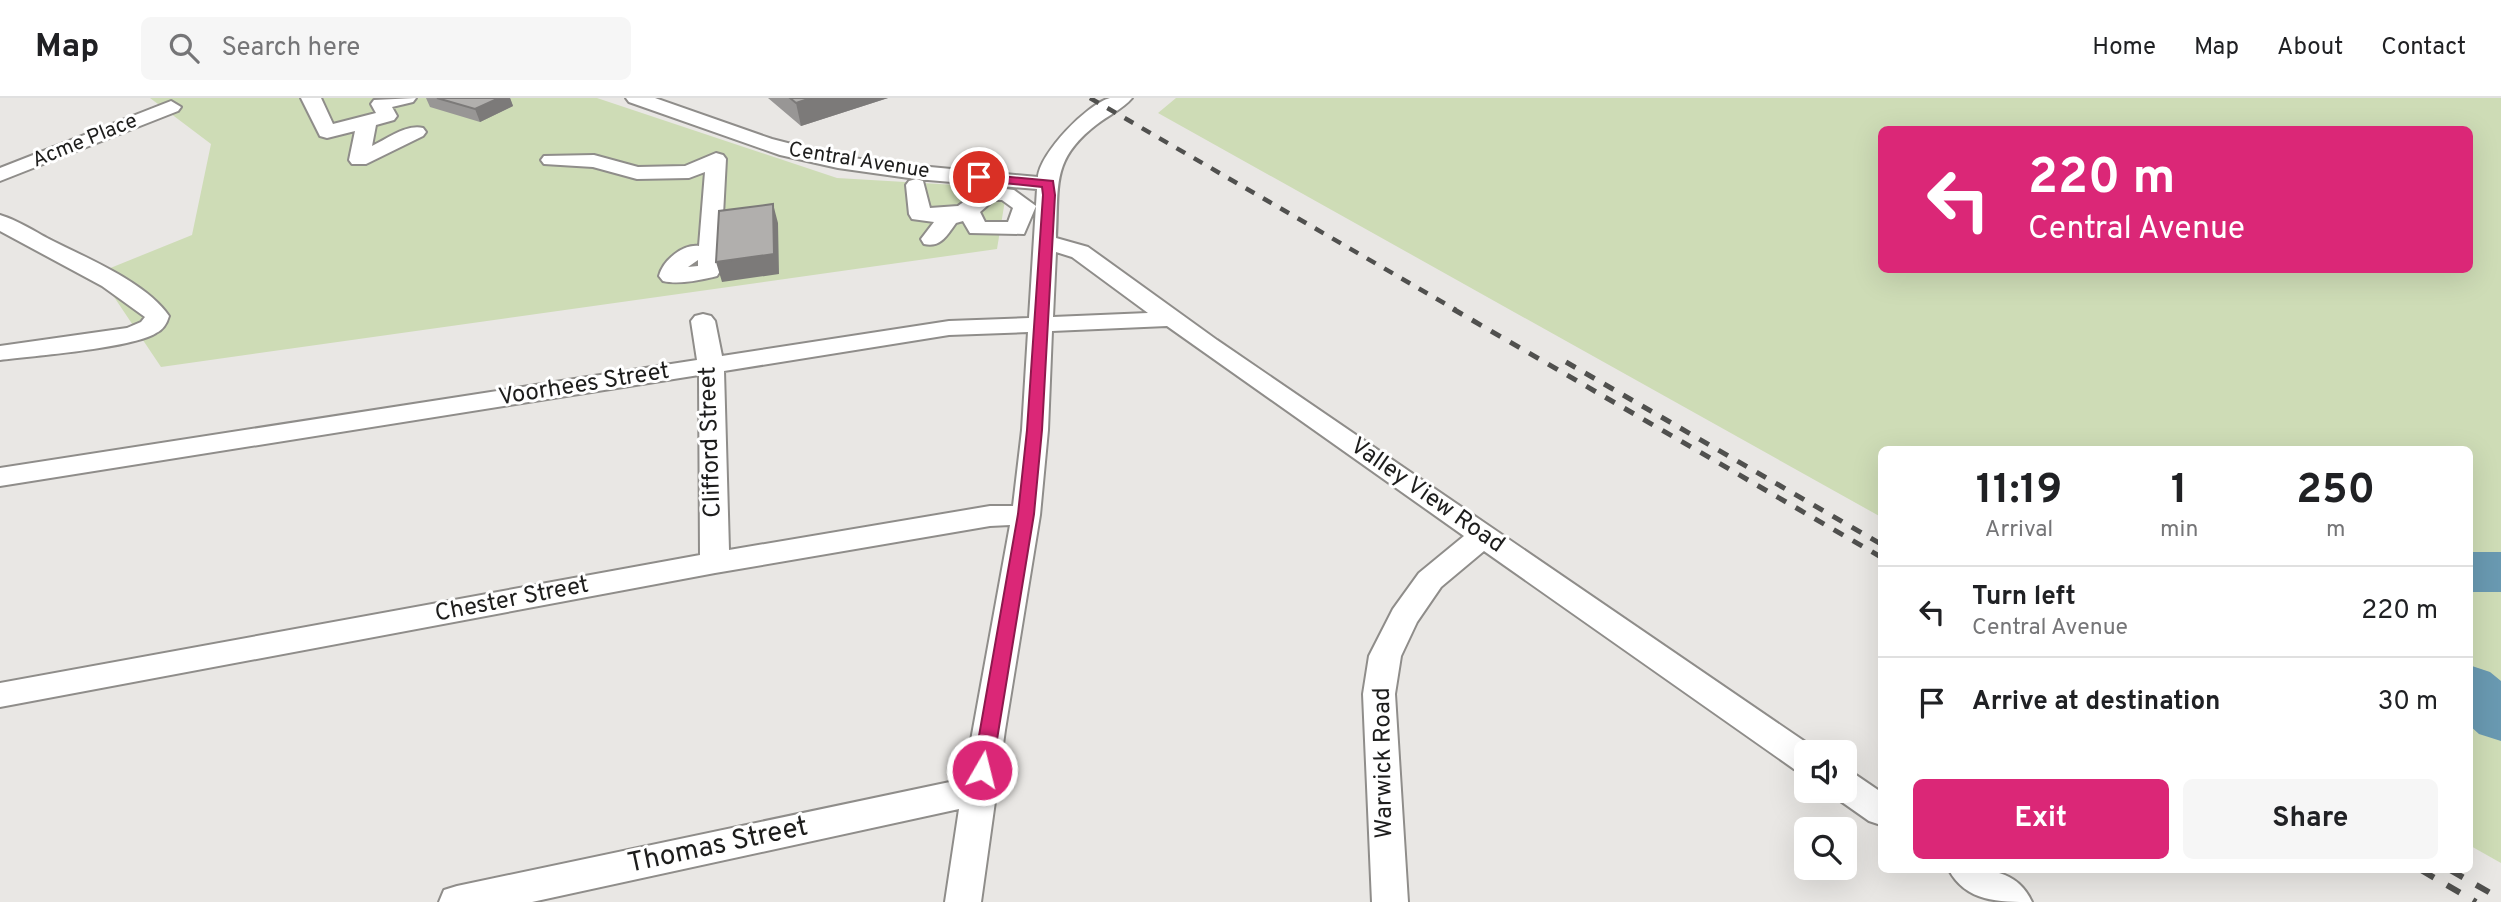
<!DOCTYPE html>
<html lang="en">
<head>
<meta charset="utf-8">
<style>
  body { margin:0; font-family:Overpass,sans-serif; background:#f6f6f6; color:#202124; height:100vh; display:flex; flex-direction:column; font-size:26px; white-space:nowrap }
  * { box-sizing:border-box; margin:0 }
  p { font-size:23px; color:#757577 }
  .icon { flex:none; width:38px; height:38px; fill:none; stroke:currentColor; stroke-width:2; stroke-linecap:round; stroke-linejoin:round }
  .map { position:relative; flex:1; overflow:hidden }
  .drawer { position:absolute; left:1878px; top:348px; width:595px; height:427px; display:flex; flex-direction:column; background:#fff; border-radius:10px; box-shadow:0 7px 28px #0002 }
  .drawer>* { flex:none }
  .top-card { position:absolute; left:1878px; top:28px; width:595px; height:147px; border-radius:10px; box-shadow:0 7px 28px #0002; background:#db2777; color:#fff; overflow:hidden }
  .buttons { position:absolute; left:1794px; top:642px; display:grid; gap:14px }
  .buttons a { display:grid; place-items:center; width:63px; height:63px; border-radius:10px; background:#fff; box-shadow:0 7px 28px #0002; font-size:35px }
  .pin { position:absolute; display:grid; place-items:center; width:60px; height:60px; color:#fff; margin:-30px; border:4px solid #fff; border-radius:50%; box-shadow:0 2px 7px #0007 }
  .me { position:absolute; width:77px; margin:-38px; rotate:8deg; stroke-linejoin:round; filter:drop-shadow(0 0 5px #0008) }
  .turn { display:flex; align-items:center; gap:24px; height:147px; padding:0 35px; font-size:32px }
  .turn .icon { width:91px; height:91px; stroke-width:2.5 }
  .turn b { display:block; font-size:49px; line-height:60px }
  .eta { display:flex; justify-content:space-evenly; align-items:center; height:119px; text-align:center }
  .eta b { font-size:42px; font-weight:700; line-height:49px }
  .primary-button { display:flex; gap:14px; margin-top:auto; padding:14px 35px }
  .primary-button a { flex:1; height:80px; border-radius:10px; background:#db2777; color:#fff; font-size:28px; font-weight:700; line-height:80px; text-align:center }
  .primary-button a+a { background:#f6f6f6; color:#202124 }
  ul { padding:0; list-style:none }
  li { display:flex; align-items:center; gap:21px; height:91px; padding:0 35px; border-top:2px solid #e0e0e0 }
  li div { flex:1 }
  li b { display:block; font-size:26px }
  li em { font-style:normal }
  header { display:flex; align-items:center; gap:42px; box-sizing:border-box; height:98px; padding:0 35px; background:#fff; border-bottom:2px solid #e0e0e0 }
  header strong { font-size:33px }
  nav { display:flex; gap:38px; margin-inline-start:auto; font-size:24px }
  .search { width:490px; height:63px; background:#f6f6f6; display:flex; align-items:center; gap:18px; box-sizing:border-box; padding:0 24px; border-radius:10px; color:#757577; font-size:26px }
  .map>svg:first-child { display:block }
  .green { fill:#cedcb6; fill-rule:evenodd }
  .lines { fill:none; stroke-linecap:round; stroke-linejoin:round }
  .river { fill:#6999b1; fill-rule:evenodd }
  .street-casing { stroke:#8f8d8a; stroke-width:4 }
  .street { fill:#fff; fill-rule:evenodd }
  .rail-far2 { stroke:#50504e; stroke-width:4.5; stroke-dasharray:10 10; stroke-linecap:butt }
  .rail-far1 { stroke:#50504e; stroke-width:5; stroke-dasharray:11 11; stroke-linecap:butt }
  .rail { stroke:#50504e; stroke-width:6; stroke-dasharray:15 15; stroke-linecap:butt }
  .wall { fill:#989695 }
  .shaded-wall { fill:#7c7a79 }
  .building { fill:#b1afad; stroke:#7c7a79; stroke-width:2 }
  .route { fill:#db2777; stroke:#8e194d; stroke-width:2 }
  .labels { text-anchor:middle; dominant-baseline:central; stroke-width:6; stroke-linejoin:round; paint-order:stroke }
  .far-street-label { font-size:21px; fill:#1d1d1c; stroke:#fff }
  .street-label { font-size:24px; fill:#1d1d1c; stroke:#fff }
  .near-street-label { font-size:28px; fill:#1d1d1c; stroke:#fff }
</style>
</head>
<body>
<header>
<strong>Map</strong>
<div class="search"><svg class="icon" aria-label="search" viewBox="0 0 24 24"><circle cx="10" cy="10" r="6"/><path d="M15 15l6 6"/></svg>Search here</div>
<nav><a>Home</a><a>Map</a><a>About</a><a>Contact</a></nav>
</header>
<div class="map">
<svg width="2501" height="804" viewBox="0 0 2501 804">
  <rect width="100%" height="100%" fill="#e9e7e4"/>
  <path class="green" d="M150 0H597L837 80 1007 90 997 151 161 269 98 175 192 137 211 46Z
    M1176 0H2501V765L2469 747V352H1881V419L1158 15ZM1881 32H2469V172H1881Z"/>
  <g class="lines">
    <path class="river" d="M2469 454H2501V494H2469Z
      M2469 567 2490 574 2501 583V643L2479 636 2469 627Z"/>
    <g class="street-casing">
      <path id="street" d="M301 0H321L333 26 376 15 371 6 374 2 416 0 413 4 392 9 397 18 394 22 376 27 372 48C387 41 406 26 423 30L426 34 423 38 366 66H352L349 62 355 33 327 40 320 38Z
        M626 0H655L772 41 838 58 898 66 1038 79C1040 55 1087 6 1110 0 1116 0 1125 0 1132 0 1123 11 1107 18 1096 27 1051 62 1059 87 1056 140L1088 149 1217 242 1820 654H1806V675L1794 671 1484 453 1441 489 1417 524 1401 558 1395 596 1408 804H1372L1363 596 1369 558 1393 511 1419 475 1464 438 1167 228 1052 233 1048 332 1040 417 1005 632 981 804H945L959 711 532 804H439L444 792 457 788 964 681 1010 427 990 428 715 475 0 609V585L700 457 699 277 0 388V370L697 262 691 223 695 218 703 216 711 218 715 223 722 258 949 223 1029 220 1037 91 916 81 923 83 930 110 958 108 982 91 989 89 1014 92 1036 108 1024 136 970 135 963 123 956 125C947 137 941 150 924 146L921 141 934 124 912 121 909 116 906 87 909 83 916 81 838 70 780 57 629 4ZM994 102H1002L1013 110 1008 124H985L980 114ZM1056 154 1072 159 1148 215 1053 219ZM1028 234 1022 332 1013 408H990L729 452 724 273 949 237Z
        M171 3 181 9 178 13 0 83V70Z
        M716 55 723 57 726 61 720 173 717 178C701 182 679 187 663 183L659 178C663 162 683 146 699 148L705 74 689 80 637 81 593 69 544 66 541 62 544 58 594 57 638 69 685 68ZM698 162V168L688 169Z
        M0 117C17 122 34 133 49 141 86 160 146 184 169 218 167 225 163 232 156 235 133 250 33 258 0 262V248L127 230 141 224 145 219 102 188 0 133Z
        M1844 673 1856 677 1881 694V727L1869 723 1832 697 1830 693H1844Z
        M1949 772C1982 771 2016 769 2032 804 1999 804 1966 804 1949 772Z"/>
    </g>
    <use href="#street" class="street"/>
    <path class="rail-far2" d="M1090 0 1456 212"/>
    <path class="rail-far1" d="M1453 211 1881 459
      M1566 264 1881 446"/>
    <path class="rail" d="M2421 772 2476 804
      M2450 772 2501 801"/>
  </g>
  <path class="wall" d="M426 0H510L513 8 480 24 430 9Z
    M768 0H888L801 28Z"/>
  <path class="shaded-wall" d="M499 0H510L513 8 480 24 475 11Z
    M811 0H888L801 28 796 5Z
    M773 106 778 125 779 176 722 184 716 164Z"/>
  <path class="building" d="M437 0H499L475 11Z
    M790 0H811L796 5Z
    M773 106 774 156 716 164 719 113Z"/>
  <path class="route" d="M979 76 1053 83 1055 97 1042 332 1034 416 992 672 989 678 982 680 975 678 973 672 1018 416 1027 332 1043 97 1042 89 975 82V77Z"/>
  <g class="labels">
    <g class="far-street-label">
      <text transform="translate(85 43) rotate(-22)">Acme Place</text>
      <text transform="translate(859 63) rotate(9)">Central Avenue</text>
    </g>
    <g class="street-label">
      <text transform="translate(584 287) rotate(-9)">Voorhees Street</text>
      <text transform="translate(711 344) rotate(-92)">Clifford Street</text>
      <text transform="translate(1427 398) rotate(35)">Valley View Road</text>
      <text transform="translate(512 502) rotate(-11)">Chester Street</text>
      <text transform="translate(1384 665) rotate(-91)">Warwick Road</text>
    </g>
    <g class="near-street-label">
      <text transform="translate(718 748) rotate(-12)">Thomas Street</text>
    </g>
  </g>
</svg>
<div class="buttons">
<a><svg class="icon" aria-label="sound" viewBox="0 0 24 24"><path d="M4 9h4l5-4v14l-5-4H4zM17 9q2 3 0 6"/></svg></a>
<a><svg class="icon" aria-label="search" viewBox="0 0 24 24"><circle cx="10" cy="10" r="6"/><path d="M15 15l6 6"/></svg></a>
</div>
<div class="pin" style="left:979px;top:79px;background:#d93025"><svg class="icon" aria-label="arrive" viewBox="0 0 24 24"><path d="M6 21V4h12l-3 4 3 4H6"/></svg></div>
<svg class="me" style="left:982px;top:672px" viewBox="-20 -20 40 40"><circle r="17" fill="#db2777" stroke="#fff" stroke-width="3"/><path d="M0-11L8 9 0 5-8 9z" fill="#fff"/></svg>
<div class="top-card">
<div class="turn"><svg class="icon" aria-label="left" viewBox="0 0 24 24"><path d="M17 20v-9H6M10 6l-5 5 5 5"/></svg><div><b>220 m</b>Central Avenue</div></div>
</div>
<section class="drawer">
<div class="eta">
<div><b>11:19</b><p>Arrival</p></div>
<div><b>1</b><p>min</p></div>
<div><b>250</b><p>m</p></div>
</div>
<ul>
<li><svg class="icon" aria-label="left" viewBox="0 0 24 24"><path d="M17 20v-9H6M10 6l-5 5 5 5"/></svg><div><b>Turn left</b><p>Central Avenue</p></div><em>220 m</em></li>
<li><svg class="icon" aria-label="arrive" viewBox="0 0 24 24"><path d="M6 21V4h12l-3 4 3 4H6"/></svg><div><b>Arrive at destination</b></div><em>30 m</em></li>
</ul>
<div class="primary-button"><a>Exit</a><a>Share</a></div>
</section>
</div>
</body>
</html>
